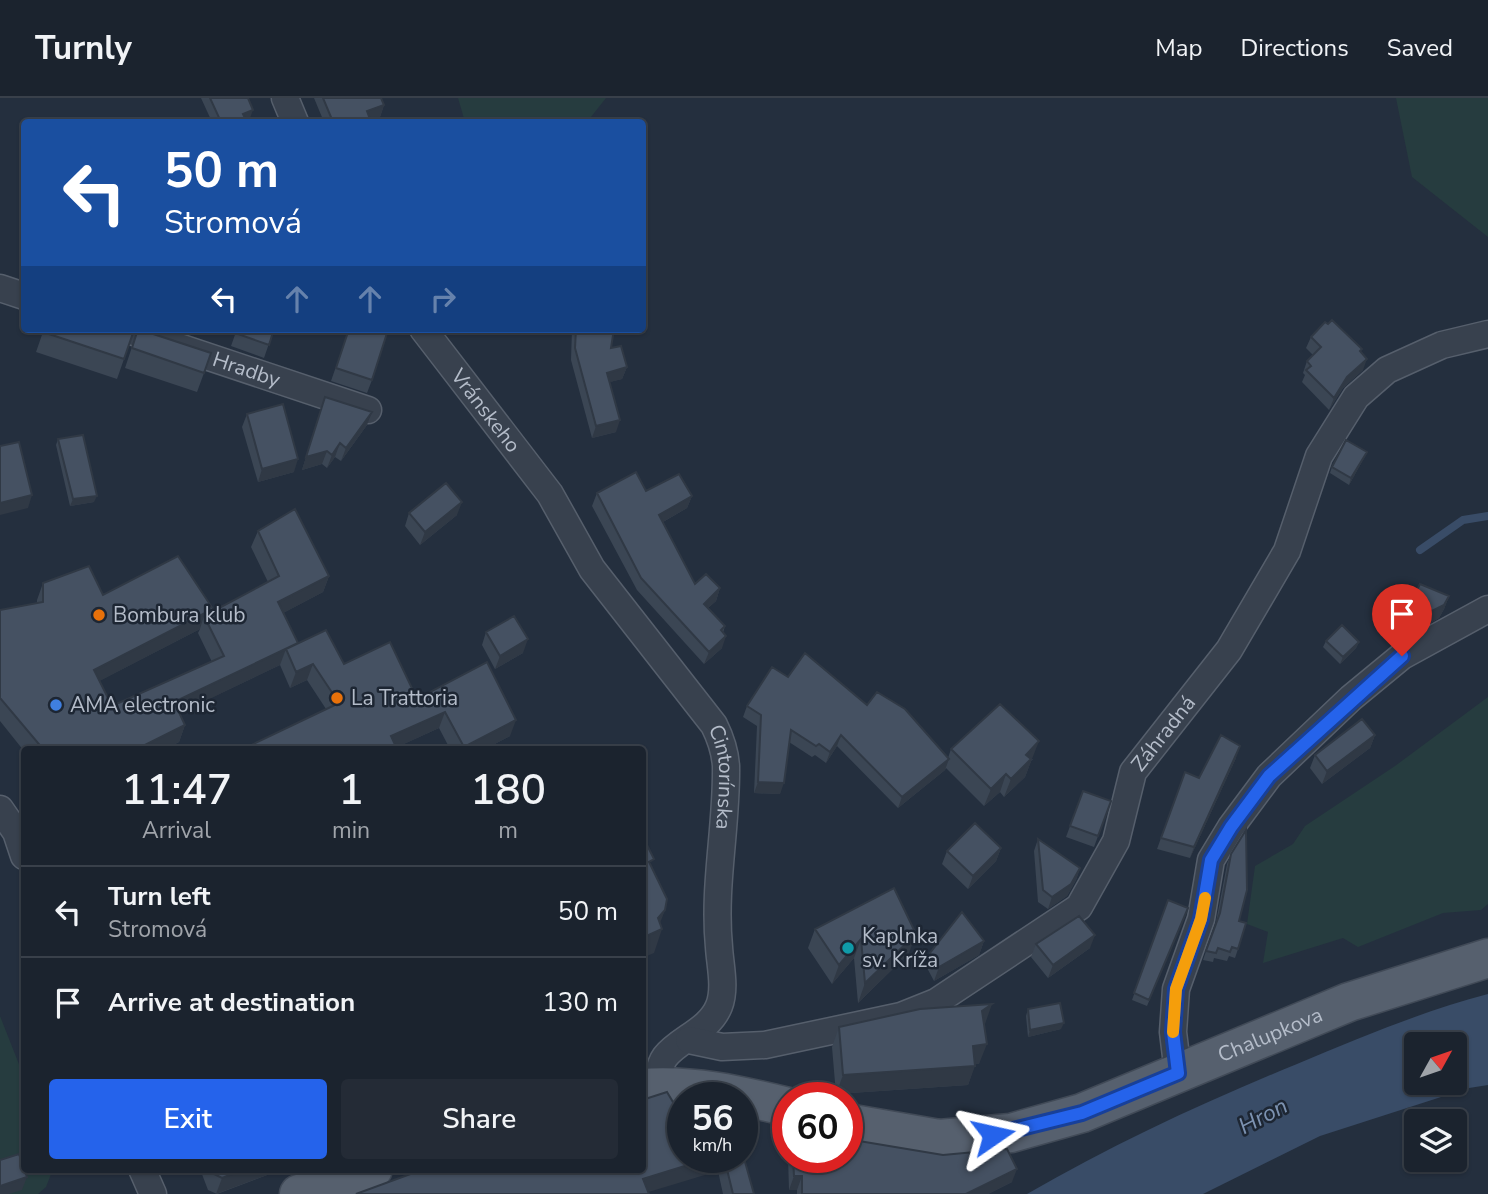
<!DOCTYPE html>
<html lang="en">
<head>
<meta charset="utf-8">
<style>
  body { margin:0; font-family:"Nunito Sans",sans-serif; background:#242b36; color:#f1f3f6; height:100vh; display:flex; flex-direction:column; font-size:26px; white-space:nowrap }
  * { box-sizing:border-box; margin:0 }
  p { font-size:23px; color:#a0a4aa }
  .icon { flex:none; width:38px; height:38px; fill:none; stroke:currentColor; stroke-width:2; stroke-linecap:round; stroke-linejoin:round }
  .map { position:relative; flex:1; overflow:hidden }
  .details { position:absolute; left:21px; top:648px; width:625px; height:427px; display:flex; flex-direction:column; background:#1b232e; border-radius:7px; box-shadow:0 2px 5px #0004,0 0 0 2px #39404a }
  .details>* { flex:none }
  .hud { position:absolute; left:21px; top:21px; width:625px; height:214px; border-radius:7px; box-shadow:0 2px 5px #0004,0 0 0 2px #39404a; background:#1a4fa0; color:#fff; overflow:hidden }
  .needle { width:46px; rotate:50deg }
  .controls { position:absolute; left:1404px; top:934px; display:grid; gap:14px }
  .controls a { display:grid; place-items:center; width:63px; height:63px; border-radius:7px; background:#1b232e; box-shadow:0 2px 5px #0004,0 0 0 2px #39404a; font-size:35px }
  .speed { position:absolute; left:667px; top:984px; display:flex; gap:14px; font-size:35px; font-weight:700; text-align:center }
  .speed>* { display:grid; place-content:center; width:91px; height:91px; border-radius:50%; background:#1b232e; box-shadow:0 2px 5px #0004,0 0 0 2px #39404a; line-height:1 }
  .speed small { font-size:18px; font-weight:400 }
  .speed .limit { border:10px solid #d22; background:#fff; color:#111 }
  .pin { position:absolute; display:grid; place-items:center; width:60px; height:60px; color:#fff; margin:-72px -30px; border-radius:50% 50% 50% 0; rotate:-45deg; box-shadow:0 0 7px #0007 }
  .pin .icon { rotate:45deg }
  .me { position:absolute; width:77px; margin:-38px; rotate:79deg; stroke-linejoin:round; filter:drop-shadow(0 0 5px #0008) }
  .turn { display:flex; align-items:center; gap:24px; height:147px; padding:0 28px; font-size:32px }
  .turn .icon { width:91px; height:91px; stroke-width:2.5 }
  .turn b { display:block; font-size:49px; line-height:60px }
  .lanes { display:flex; align-items:center; height:66px; padding:0 28px; background:#0003; justify-content:center; gap:35px; direction:ltr }
  .lanes .off { opacity:.35 }
  .eta { display:flex; justify-content:space-evenly; align-items:center; height:119px; text-align:center }
  .eta b { font-size:42px; font-weight:600; line-height:49px }
  .primary-button { display:flex; gap:14px; margin-top:auto; padding:14px 28px }
  .primary-button a { flex:1; height:80px; border-radius:7px; background:#2563eb; color:#fff; font-size:28px; font-weight:600; line-height:80px; text-align:center }
  .primary-button a+a { background:#242b36; color:#f1f3f6 }
  ul { padding:0; list-style:none }
  li { display:flex; align-items:center; gap:21px; height:91px; padding:0 28px; border-top:2px solid #39404a }
  li div { flex:1 }
  li b { display:block; font-size:26px }
  li em { font-style:normal }
  header { display:flex; align-items:center; gap:42px; box-sizing:border-box; height:98px; padding:0 35px; background:#1b232e; border-bottom:2px solid #39404a }
  header strong { font-size:33px }
  nav { display:flex; gap:38px; margin-inline-start:auto; font-size:24px }
  .map>svg:first-child { display:block }
  .green { fill:#263c3f }
  .water { fill:#394c67; fill-rule:evenodd }
  .lines { fill:none; stroke-linecap:round; stroke-linejoin:round }
  .stream { stroke:#394c67; stroke-width:8 }
  .street-casing { stroke:#565f6c; stroke-width:29 }
  .primary-casing { stroke:#414a57; stroke-width:41 }
  .street { stroke:#38414e; stroke-width:26 }
  .primary { stroke:#56606e; stroke-width:38 }
  .wall { fill:#3b4654; fill-rule:evenodd }
  .shaded-wall { fill:#303945 }
  .building { fill:#455162; stroke:#303945; stroke-width:2 }
  .route-casing { stroke:#184099; stroke-width:18 }
  .route { stroke:#2563eb; stroke-width:12 }
  .slow { stroke:#f59e0b; stroke-width:12 }
  .food-dot { fill:#e8710a; stroke:#1d2633; stroke-width:2.5 }
  .shop-dot { fill:#3f7fe0; stroke:#1d2633; stroke-width:2.5 }
  .culture-dot { fill:#0f9aa8; stroke:#1d2633; stroke-width:2.5 }
  .labels { text-anchor:middle; dominant-baseline:central; stroke-width:5; stroke-linejoin:round; paint-order:stroke }
  .street-label { font-size:21px; fill:#b4bcc9; stroke:#1d2633 }
  .poi-label { font-size:21px; fill:#b4bcc9; stroke:#1d2633; text-anchor:start }
  .water-label { font-size:23px; font-style:italic; fill:#7c92b1; stroke:#1d2633 }
</style>
</head>
<body>
<header>
<strong>Turnly</strong>
<nav><a>Map</a><a>Directions</a><a>Saved</a></nav>
</header>
<div class="map">
<svg width="1488" height="1096" viewBox="0 0 1488 1096">
  <rect width="100%" height="100%" fill="#242f3e"/>
  <path class="green" d="M458 0H606L587 24H465Z
    M1396 0H1488V139L1412 79Z
    M1488 599V806L1481 812 1443 815 1358 849 1343 840 1263 865 1268 834 1247 826 1255 768 1293 746 1305 728 1395 668Z
    M0 918 24 979V1071H53L46 1089 38 1096H0Z"/>
  <path class="water" d="M1488 896V987L1469 990 1320 1038 1203 1096H1027C1114 1046 1204 1004 1297 966 1359 940 1423 913 1488 896ZM1416 947H1454V985H1416Z"/>
  <g class="lines">
    <path class="stream" d="M1420 452 1463 422 1488 418"/>
    <g class="street-casing">
      <g id="street">
        <path d="M285 0 295 24"/>
        <path d="M0 190 24 198"/>
        <path id="s1" d="M125 231 368 312"/>
        <path id="s2" d="M423 231 550 396 592 471 714 627C721 641 725 653 726 668 727 729 713 788 719 849 720 867 726 890 719 908 709 933 680 940 665 959 659 967 658 979 655 989"/>
        <path d="M0 711 16 734 24 758"/>
        <path id="s3" d="M689 942 722 949 765 947 901 918 936 904 1079 809 1116 743 1133 674 1229 552 1287 453 1319 358 1356 299 1387 272 1442 247 1488 236"/>
        <path d="M1178 975 1173 934 1176 891 1201 821 1211 762 1231 729 1269 678 1351 600 1402 558 1488 511"/>
        <path d="M142 1071 153 1096"/>
      </g>
    </g>
    <g class="primary-casing">
      <g id="primary">
        <path d="M642 990C692 986 739 997 788 1009"/>
        <path id="s4" d="M847 1025 939 1041 1011 1035 1082 1015 1349 904 1488 860"/>
        <path d="M299 1096 373 1071"/>
      </g>
    </g>
    <use href="#street" class="street"/>
    <use href="#primary" class="primary"/>
  </g>
  <path class="wall" d="M201 0H248L249 23 247 24H212Z
    M314 0H381L384 7 380 19 370 23 371 24H324Z
    M44 231 124 261 117 281 36 254Z
    M138 231 204 275 197 294 125 270Z
    M237 231H274L264 260 231 248Z
    M349 231 372 282 367 295 331 283Z
    M572 231H614L611 250 627 269 622 281 609 284 616 334 592 340 571 262Z
    M1311 239 1361 255 1363 272 1343 290 1329 312 1302 284 1305 277 1303 275 1307 263 1313 257 1306 250Z
    M325 299 367 327 341 363 335 359 327 370 322 366 302 372Z
    M247 316 294 374 258 384 242 329Z
    M58 341 94 404 70 408 56 347Z
    M1367 354 1364 360 1349 387 1330 375 1332 369Z
    M646 393 692 398 687 410 663 424 695 486 720 490 716 503 708 510 725 528 723 535 722 550 704 566 637 492 592 408 597 395Z
    M409 415 457 417 420 447 405 428Z
    M258 433 329 478 323 494 283 515 298 545 344 566 417 601 510 638 485 651H450L439 630 397 649 326 611 307 582 290 590 280 567 179 615 185 627 179 644 165 651H24V653L0 623V512L37 505V502L43 485 103 497 212 514 268 484 251 449ZM200 531 198 535 212 564 112 608 99 583Z
    M1449 498 1444 511 1439 520 1427 527 1407 516 1411 503Z
    M486 534 523 555 495 571 482 547Z
    M1326 543 1359 544 1356 550 1340 566 1323 549Z
    M788 579 867 607 948 660 951 651 1033 661 1031 663 1025 679 1004 699 1000 694 984 708 946 670 945 672 898 710 837 648 826 665 815 657 812 659 789 644 780 696 754 695 757 628 743 619 747 608Z
    M1375 637 1370 650 1322 686 1310 670 1315 657Z
    M1236 660 1190 760 1157 751 1185 674 1199 680Z
    M1083 693 1111 703 1094 749 1066 739Z
    M1038 741 1080 770 1076 782 1067 798 1048 811 1038 804 1034 753Z
    M1001 750 996 763 968 791 942 766 947 753Z
    M1231 756 1239 823 1238 851 1235 860 1229 858 1227 863 1214 860 1213 864 1203 862 1216 824 1227 766Z
    M894 790 909 855 858 905 854 860 832 886 808 850 815 831Z
    M1168 802 1188 810 1147 908 1132 902Z
    M984 843 979 857 934 883 926 868 930 855Z
    M1036 846 1090 850 1048 880 1031 859Z
    M1028 911 1061 931 1028 939 1026 918Z
    M985 926 984 927 979 966H975L968 987 836 996 832 949 839 929Z
    M682 1059H742L754 1096H723L718 1073 356 1096Z
    M788 1059H847L1012 1084 988 1096H797V1092H789Z
    M200 1071H283L217 1096 208 1092Z"/>
  <path class="shaded-wall" d="M384 7 380 19 365 24 367 13Z
    M253 12 249 23 246 24 243 16Z
    M1367 261 1363 272 1343 290 1329 312 1334 300 1347 279Z
    M627 269 622 281 603 286 607 275Z
    M372 314 367 327 341 363 346 350Z
    M620 322 616 334 592 340 596 328Z
    M340 345 335 359 327 370 332 357Z
    M327 353 322 366 302 372 306 359Z
    M1367 354 1364 360 1349 387 1351 380Z
    M298 361 294 374 258 384 262 371Z
    M32 397 28 410 0 417V405Z
    M97 398 94 404 70 408 73 401Z
    M692 398 687 410 654 429 659 417Z
    M462 404 457 417 420 447 425 434Z
    M329 478 323 494 272 521 278 504Z
    M720 490 716 503 699 518 704 506Z
    M1449 498 1444 511 1439 520 1427 527 1432 513Z
    M213 511 208 526 204 518 200 531 88 589 94 572Z
    M726 538 722 550 704 566 709 554Z
    M528 541 523 555 495 571 500 558Z
    M1359 544 1356 550 1340 566 1343 559Z
    M286 551 280 567 168 621 174 604Z
    M313 566 307 582 290 590 296 574Z
    M445 614 439 630 393 651 391 638Z
    M516 622 510 638 485 651H463L464 649Z
    M185 627 179 644 165 651H137Z
    M841 637 837 648 826 665 830 654Z
    M1375 637 1370 650 1322 686 1327 673Z
    M1039 643 1025 679 1004 699 1011 681 1026 657Z
    M1240 648 1236 660 1190 760 1194 749Z
    M949 661 945 672 898 710 902 699Z
    M1006 676 1000 694 984 708 991 691Z
    M758 684 784 685 780 696 754 695Z
    M1001 750 996 763 968 791 973 778Z
    M1080 770 1076 782 1067 798 1048 811 1052 799Z
    M665 812 657 833 662 831 654 855 642 860V840Z
    M916 836 909 855 858 905 865 885Z
    M1095 837 1090 850 1048 880 1053 867Z
    M861 841 854 860 832 886 839 867Z
    M984 843 979 857 934 883 939 869Z
    M992 906 985 926 975 933 982 913Z
    M1064 925 1061 931 1028 939 1030 932Z
    M987 946 979 966 966 967 973 948Z
    M975 968 968 987 836 996 843 977Z
    M714 1059H723L718 1073 642 1096 643 1081Z
    M245 1071H283L216 1096 222 1080Z
    M1017 1071 1012 1084 988 1096H966Z
    M794 1078H802L797 1092H789Z
    M27 1079 22 1092 9 1096H0V1088Z"/>
  <path class="building" d="M210 0H248L253 12 243 16 247 24H221Z
    M323 0H381L384 7 367 13 371 24H333Z
    M1332 222 1362 251 1360 253 1367 261 1347 279 1334 300 1306 272 1311 268 1307 263 1321 249 1311 239 1325 224 1328 226Z
    M44 231H132L134 232 124 261 43 234Z
    M138 231 211 255 204 275 132 250Z
    M237 231H274L269 247 235 235Z
    M349 231H375L387 235 372 282 336 270Z
    M576 231H614L611 250 621 248 627 269 607 275 620 322 596 328 575 250Z
    M325 299 372 314 346 350 340 345 332 357 327 353 306 359Z
    M283 306 298 361 262 371 247 316Z
    M83 337 97 398 73 401 58 341Z
    M1346 342 1367 354 1351 380 1332 369Z
    M19 344 32 397 0 405V348Z
    M636 374 646 393 679 376 692 398 659 417 695 486 706 476 720 490 704 506 725 528 721 532 726 538 709 554 641 480 597 395Z
    M446 385 462 404 425 434 409 415Z
    M295 411 329 478 278 504 298 545 174 604 185 627 137 651H43L0 600V512L43 504V485L89 468 103 497 178 458 213 511 94 572 112 608 224 558 204 518 279 478 258 433Z
    M1420 486 1449 498 1444 507 1432 513 1411 503Z
    M514 518 528 541 500 558 486 534Z
    M1342 527 1359 544 1343 559 1326 543Z
    M326 532 344 566 390 544 417 601 487 564 516 622 464 649 445 614 391 638 397 651H243L339 605 313 566 296 574 286 551Z
    M805 555 867 607 877 594 905 611 949 661 902 699 841 637 830 654 819 646 816 648 791 632 784 685 758 684 761 617 747 608 772 569 788 579Z
    M1000 606 1039 643 1026 657 1031 661 1011 681 1006 676 991 691 951 651Z
    M1362 621 1375 637 1327 673 1315 657Z
    M1221 637 1240 648 1194 749 1161 740 1185 674 1199 680Z
    M1083 693 1111 703 1098 738 1070 728Z
    M975 725 1001 750 973 778 947 753Z
    M1246 732 1247 792 1239 823 1246 825 1238 851 1232 849 1230 854 1218 850 1216 855 1206 853 1220 815 1231 756Z
    M642 737 654 761 649 764 667 801 665 812 658 820 662 831 642 840Z
    M1038 741 1080 770 1071 786 1052 799 1043 792Z
    M894 790 916 836 865 885 861 841 839 867 815 831Z
    M1168 802 1188 810 1149 902 1134 895Z
    M962 814 984 843 939 869 930 855Z
    M1079 818 1095 837 1053 867 1036 846Z
    M1060 905 1064 925 1030 932 1028 911Z
    M992 906 982 913 987 946 973 948 975 968 843 977 839 929 920 911Z
    M667 994 673 1004 682 1002V1059H714L643 1081 649 1096H356L424 1071H642V1002Z
    M847 1041 943 1057 1007 1051 1017 1071 966 1096H802V1078H794L793 1059H847Z
    M742 1053 754 1096H733L724 1059H742Z
    M19 1056 27 1079 0 1088V1062Z
    M213 1071H245L222 1080 214 1076Z"/>
  <g class="lines">
    <g class="route-casing">
      <path id="route" d="M993 1037 1082 1015 1178 975 1173 934 1176 891 1201 821 1211 762 1231 729 1269 678 1402 558"/>
    </g>
    <use href="#route" class="route"/>
    <path class="slow" d="M1173 934 1176 891 1201 821 1205 800"/>
  </g>
  <g class="food-dot">
    <circle cx="99" cy="517" r="7"/>
    <circle cx="337" cy="600" r="7"/>
  </g>
  <circle class="shop-dot" cx="56" cy="607" r="7"/>
  <circle class="culture-dot" cx="848" cy="850" r="7"/>
  <g class="labels">
    <g class="street-label">
      <text stroke="none"><textPath href="#s1" startOffset="128">Hradby</textPath></text>
      <text stroke="none"><textPath href="#s2" startOffset="103">Vránskeho</textPath></text>
      <text stroke="none"><textPath href="#s3" startOffset="621">Záhradná</textPath></text>
      <text stroke="none"><textPath href="#s2" startOffset="546">Cintorínska</textPath></text>
      <text stroke="none"><textPath href="#s4" startOffset="443">Chalupkova</textPath></text>
    </g>
    <g class="poi-label">
      <text x="113" y="517">Bombura klub</text>
      <text x="351" y="600">La Trattoria</text>
      <text x="70" y="607">AMA electronic</text>
      <text x="862" y="838">Kaplnka<tspan x="862" dy="24">sv. Kríža</tspan></text>
    </g>
    <g class="water-label">
      <text transform="translate(1263 1018) rotate(-28)">Hron</text>
    </g>
  </g>
</svg>
<div class="controls">
<a><svg class="needle" viewBox="-14 -14 28 28"><path d="M0-13l5 13h-10z" fill="#e53935"/><path d="M0 13l5-13h-10z" fill="#a0a4aa"/></svg></a>
<a><svg class="icon" aria-label="layers" viewBox="0 0 24 24"><path d="M12 4l9 5-9 5-9-5zM3 14l9 5 9-5"/></svg></a>
</div>
<div class="speed"><div>56<small>km/h</small></div><div class="limit">60</div></div>
<div class="pin" style="left:1402px;top:558px;background:#d93025"><svg class="icon" aria-label="arrive" viewBox="0 0 24 24"><path d="M6 21V4h12l-3 4 3 4H6"/></svg></div>
<svg class="me" style="left:993px;top:1037px" viewBox="-20 -20 40 40"><path d="M0-17L14 15 0 8-14 15z" fill="#2563eb" stroke="#fff" stroke-width="4"/></svg>
<div class="hud">
<div class="turn"><svg class="icon" aria-label="left" viewBox="0 0 24 24"><path d="M17 20v-9H6M10 6l-5 5 5 5"/></svg><div><b>50 m</b>Stromová</div></div>
<div class="lanes"><svg class="icon" aria-label="left" viewBox="0 0 24 24"><path d="M17 20v-9H6M10 6l-5 5 5 5"/></svg><svg class="icon off" aria-label="ahead" viewBox="0 0 24 24"><path d="M12 20V5M6 11l6-6 6 6"/></svg><svg class="icon off" aria-label="ahead" viewBox="0 0 24 24"><path d="M12 20V5M6 11l6-6 6 6"/></svg><svg class="icon off" aria-label="right" viewBox="0 0 24 24"><path d="M7 20v-9h11M14 6l5 5-5 5"/></svg></div>
</div>
<section class="details">
<div class="eta">
<div><b>11:47</b><p>Arrival</p></div>
<div><b>1</b><p>min</p></div>
<div><b>180</b><p>m</p></div>
</div>
<ul>
<li><svg class="icon" aria-label="left" viewBox="0 0 24 24"><path d="M17 20v-9H6M10 6l-5 5 5 5"/></svg><div><b>Turn left</b><p>Stromová</p></div><em>50 m</em></li>
<li><svg class="icon" aria-label="arrive" viewBox="0 0 24 24"><path d="M6 21V4h12l-3 4 3 4H6"/></svg><div><b>Arrive at destination</b></div><em>130 m</em></li>
</ul>
<div class="primary-button"><a>Exit</a><a>Share</a></div>
</section>
</div>
</body>
</html>
